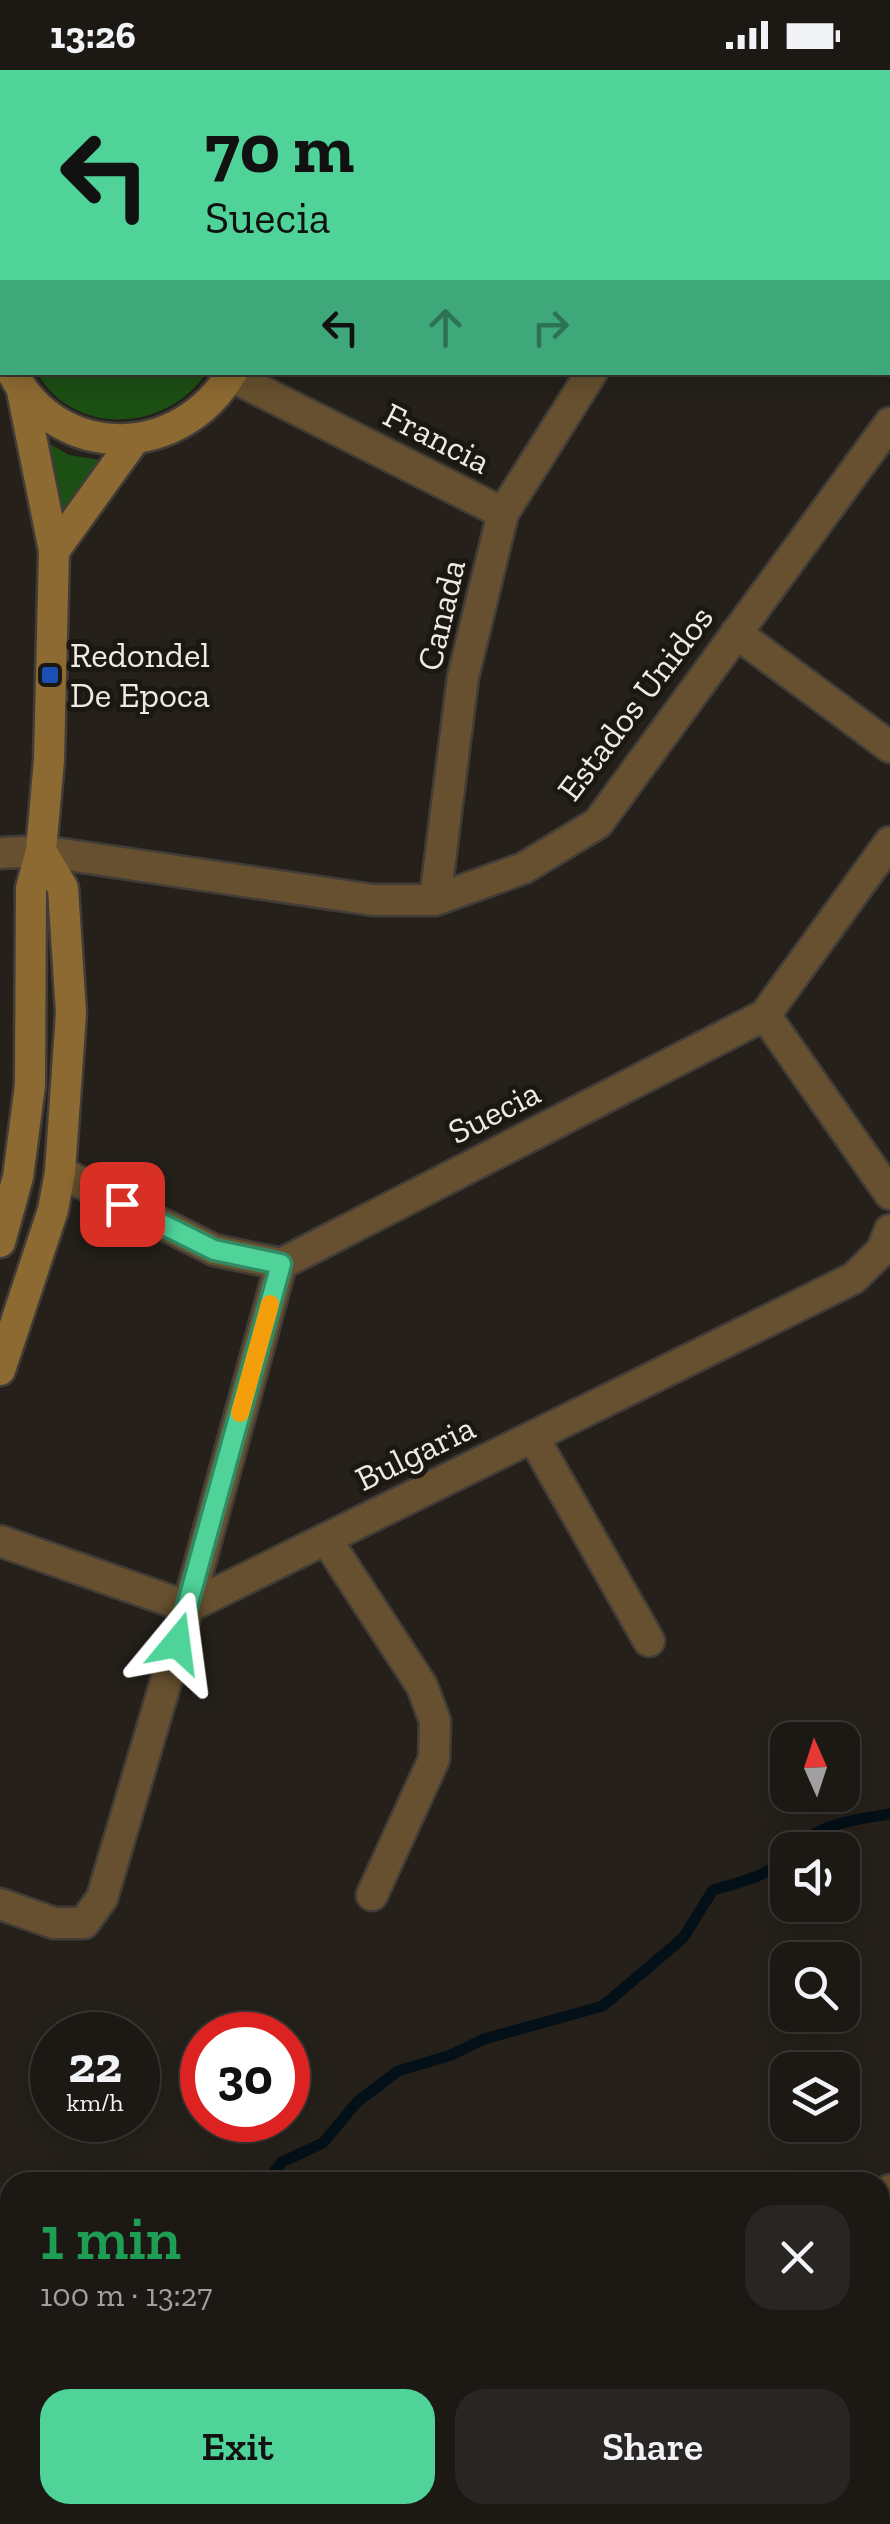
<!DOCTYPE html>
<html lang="en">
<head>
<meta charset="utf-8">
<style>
  body { margin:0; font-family:"Zilla Slab",serif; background:#292522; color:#f1f3f6; height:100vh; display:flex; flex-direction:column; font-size:38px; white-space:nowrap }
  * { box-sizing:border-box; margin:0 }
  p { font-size:32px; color:#a0a0a0 }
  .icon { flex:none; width:55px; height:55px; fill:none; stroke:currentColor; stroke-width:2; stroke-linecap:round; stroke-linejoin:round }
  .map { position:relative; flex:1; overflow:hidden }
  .sheet { position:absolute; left:0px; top:2102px; width:890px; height:352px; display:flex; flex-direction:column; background:#1c1814; border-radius:30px 30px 0 0; box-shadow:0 5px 25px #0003,0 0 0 2px #3a3734 }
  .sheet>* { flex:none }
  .top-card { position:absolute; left:0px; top:0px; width:890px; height:305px; box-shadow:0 5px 25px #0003,0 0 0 2px #3a3734; background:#4fd399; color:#111; overflow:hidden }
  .needle { width:65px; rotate:357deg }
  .buttons { position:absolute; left:770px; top:1652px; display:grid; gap:20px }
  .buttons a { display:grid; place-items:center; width:90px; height:90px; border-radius:20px; background:#1c1814; box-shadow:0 5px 25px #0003,0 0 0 2px #3a3734; font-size:50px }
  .speed { position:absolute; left:30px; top:1942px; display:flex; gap:20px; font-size:50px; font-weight:700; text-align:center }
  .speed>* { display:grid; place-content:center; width:130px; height:130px; border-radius:50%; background:#1c1814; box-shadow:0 5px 25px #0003,0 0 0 2px #3a3734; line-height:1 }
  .speed small { font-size:25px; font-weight:400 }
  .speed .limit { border:15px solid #d22; background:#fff; color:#111 }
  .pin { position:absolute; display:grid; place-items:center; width:85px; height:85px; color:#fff; margin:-42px; border-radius:20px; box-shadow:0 5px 15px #0006 }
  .me { position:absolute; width:110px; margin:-55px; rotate:16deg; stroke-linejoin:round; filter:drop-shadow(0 0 8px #0008) }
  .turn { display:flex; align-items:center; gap:35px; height:210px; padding:0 40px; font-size:45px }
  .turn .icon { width:130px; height:130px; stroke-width:2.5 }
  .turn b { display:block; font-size:70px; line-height:85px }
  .lanes { display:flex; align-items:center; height:95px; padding:0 40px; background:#0003; justify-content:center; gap:50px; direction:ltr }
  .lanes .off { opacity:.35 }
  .round { display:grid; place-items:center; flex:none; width:105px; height:105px; border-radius:30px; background:#292522 }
  .headline { display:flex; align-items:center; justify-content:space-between; height:170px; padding:0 40px }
  h1 { font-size:60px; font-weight:600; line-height:75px; color:#1e9e55 }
  .primary-button { display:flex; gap:20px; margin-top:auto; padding:20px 40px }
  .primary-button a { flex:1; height:115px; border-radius:30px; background:#4fd399; color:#111; font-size:40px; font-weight:600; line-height:115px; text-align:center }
  .primary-button a+a { background:#292522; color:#f1f3f6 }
  .status { display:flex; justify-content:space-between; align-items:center; height:70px; padding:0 50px; background:#1c1814; direction:ltr }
  .status svg { height:28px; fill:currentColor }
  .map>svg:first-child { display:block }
  .green { fill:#1c4f14 }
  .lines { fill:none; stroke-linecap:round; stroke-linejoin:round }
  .stream { stroke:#041018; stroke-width:11 }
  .street-casing { stroke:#413c37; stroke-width:35 }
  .secondary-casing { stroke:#413c37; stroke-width:35 }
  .street { stroke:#66502f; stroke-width:30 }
  .secondary { stroke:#8d6a32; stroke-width:30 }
  .route-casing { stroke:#338963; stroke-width:25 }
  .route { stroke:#4fd399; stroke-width:18 }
  .slow { stroke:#f59e0b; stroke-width:18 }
  .transit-dot { fill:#1a4fb4; stroke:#1b1711; stroke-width:4 }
  .labels { text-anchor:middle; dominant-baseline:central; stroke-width:10; stroke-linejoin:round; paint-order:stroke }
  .street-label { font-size:35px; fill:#eeeae6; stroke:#1b1711 }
  .poi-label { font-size:35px; fill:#eeeae6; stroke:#1b1711; text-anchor:start }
</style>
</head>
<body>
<div class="status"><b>13:26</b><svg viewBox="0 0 49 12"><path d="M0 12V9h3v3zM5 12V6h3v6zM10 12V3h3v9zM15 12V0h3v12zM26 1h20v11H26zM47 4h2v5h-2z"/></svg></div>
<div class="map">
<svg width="890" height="2454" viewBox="0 0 890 2454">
  <rect width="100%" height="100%" fill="#25201a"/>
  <path class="green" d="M37 303H206C167 362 75 368 37 303Z
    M45 371 69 385 101 390 54 450Z"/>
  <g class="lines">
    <path class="stream" d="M793 1780C818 1754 856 1749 890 1744
      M266 2112 282 2092 323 2073 357 2032 398 2001 451 1985 484 1969 603 1936 683 1868 713 1820C738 1813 769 1806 788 1786
      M22 2454 26 2445"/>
    <g class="street-casing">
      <path id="street" d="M793 2 795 0
        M231 306 503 443
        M736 563 890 677
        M0 783 41 781 373 830H435L524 798 598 753 890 353
        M435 830 463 607 503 443 592 302
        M765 945 890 1124
        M60 1102 214 1180 281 1194 765 945 890 772
        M533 1367 649 1571
        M326 1469 422 1616 435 1651 434 1689 372 1825
        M0 1471 188 1537 854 1208 882 1180 890 1160
        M0 1834 54 1853H84L102 1828 188 1537 281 1194
        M880 2127 890 2120
        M880 2196 890 2210
        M774 2445 776 2454
        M88 2454 95 2445
        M469 2454 477 2445"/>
    </g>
    <g class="secondary-casing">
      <path id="secondary" d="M262 2 265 0
        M0 123H2
        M0 228 2 218
        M0 264 2 284
        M12 302C60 394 182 389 232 302
        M54 481 134 370
        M0 1172 18 1107 30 1015 31 818 41 781 49 690 54 481 22 321
        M0 1300 53 1140 60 1102 71 943 63 818 41 781"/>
    </g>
    <use href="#street" class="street"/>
    <use href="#secondary" class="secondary"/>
  </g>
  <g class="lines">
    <g class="route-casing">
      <path id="route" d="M122 1134 214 1180 281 1194 177 1573"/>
    </g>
    <use href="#route" class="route"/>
    <path class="slow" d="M240 1343 270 1234"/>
  </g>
  <rect class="transit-dot" x="40" y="595" width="20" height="20" rx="5"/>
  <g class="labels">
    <g class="street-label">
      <text transform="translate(437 368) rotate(27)">Francia</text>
      <text transform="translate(441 545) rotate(-77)">Canada</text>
      <text transform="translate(635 633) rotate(-53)">Estados Unidos</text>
      <text transform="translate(494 1042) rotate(-27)">Suecia</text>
      <text transform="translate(415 1383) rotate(-26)">Bulgaria</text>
    </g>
    <g class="poi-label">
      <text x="70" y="585">Redondel<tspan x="70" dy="40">De Epoca</tspan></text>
    </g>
  </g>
</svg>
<div class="buttons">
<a><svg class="needle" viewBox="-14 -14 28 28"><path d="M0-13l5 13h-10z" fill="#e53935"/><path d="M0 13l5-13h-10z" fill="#a0a0a0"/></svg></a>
<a><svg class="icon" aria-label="sound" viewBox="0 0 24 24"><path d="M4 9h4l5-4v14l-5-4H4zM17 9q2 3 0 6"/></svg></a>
<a><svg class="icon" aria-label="search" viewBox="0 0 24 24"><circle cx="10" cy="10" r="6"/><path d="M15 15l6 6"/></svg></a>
<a><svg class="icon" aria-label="layers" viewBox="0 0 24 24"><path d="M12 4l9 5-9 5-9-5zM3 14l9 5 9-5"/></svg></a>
</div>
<div class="speed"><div>22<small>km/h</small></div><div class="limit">30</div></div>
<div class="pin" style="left:122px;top:1134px;background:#d93025"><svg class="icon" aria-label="arrive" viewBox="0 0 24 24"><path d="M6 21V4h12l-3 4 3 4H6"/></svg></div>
<svg class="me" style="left:177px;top:1573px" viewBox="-20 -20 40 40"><path d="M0-17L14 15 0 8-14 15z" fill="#4fd399" stroke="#fff" stroke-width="4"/></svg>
<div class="top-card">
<div class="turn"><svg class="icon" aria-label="left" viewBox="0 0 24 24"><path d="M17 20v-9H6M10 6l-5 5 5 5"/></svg><div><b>70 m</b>Suecia</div></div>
<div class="lanes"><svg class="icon" aria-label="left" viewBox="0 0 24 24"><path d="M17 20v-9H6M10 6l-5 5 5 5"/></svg><svg class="icon off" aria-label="ahead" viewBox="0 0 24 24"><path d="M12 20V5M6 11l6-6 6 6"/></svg><svg class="icon off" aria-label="right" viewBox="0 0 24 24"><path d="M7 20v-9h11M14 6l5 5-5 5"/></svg></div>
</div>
<section class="sheet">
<div class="headline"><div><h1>1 min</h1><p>100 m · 13:27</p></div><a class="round"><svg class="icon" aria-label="close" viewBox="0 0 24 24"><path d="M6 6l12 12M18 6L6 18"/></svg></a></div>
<div class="primary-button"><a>Exit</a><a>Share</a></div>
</section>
</div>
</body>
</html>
